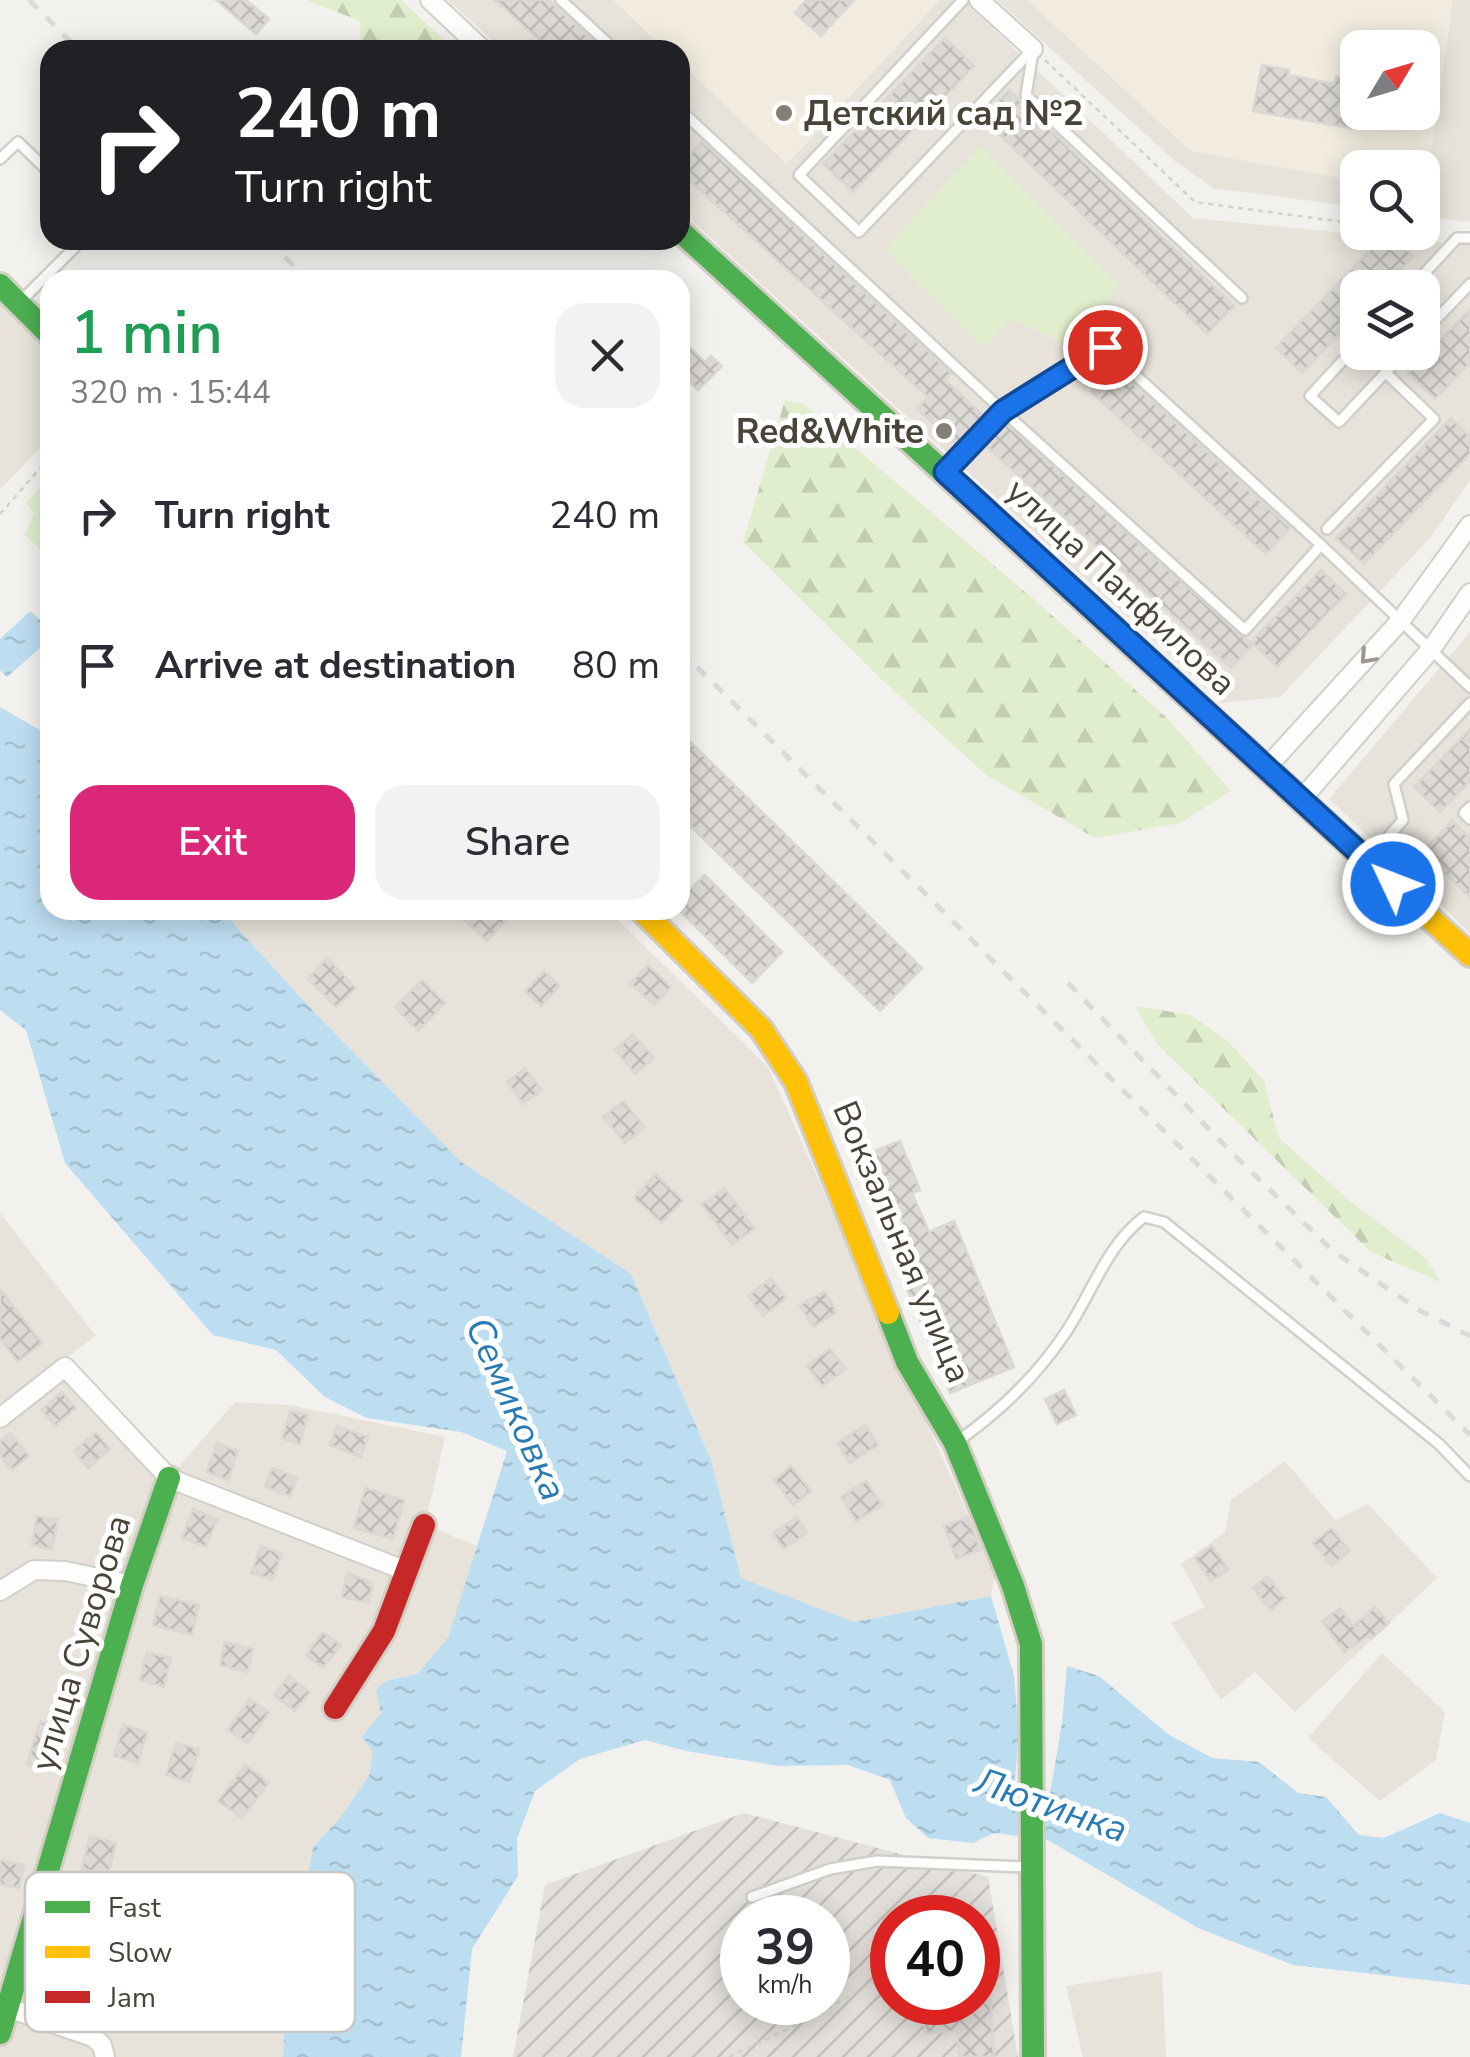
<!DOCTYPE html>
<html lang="en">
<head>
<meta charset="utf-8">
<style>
  body { margin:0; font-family:"Nunito Sans",sans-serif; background:#f2f2f3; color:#2b2b33; height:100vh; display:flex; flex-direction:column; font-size:38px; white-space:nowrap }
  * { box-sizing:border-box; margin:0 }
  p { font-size:32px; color:#7c7c81 }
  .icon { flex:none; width:55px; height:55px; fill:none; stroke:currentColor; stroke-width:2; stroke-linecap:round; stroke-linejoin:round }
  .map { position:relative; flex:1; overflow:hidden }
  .sheet { position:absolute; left:40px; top:270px; width:650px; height:650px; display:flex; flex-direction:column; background:#fff; border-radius:30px; box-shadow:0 5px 25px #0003 }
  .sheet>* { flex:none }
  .hud { position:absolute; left:40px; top:40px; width:650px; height:210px; border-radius:30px; box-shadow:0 5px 25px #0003; background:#202124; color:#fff; overflow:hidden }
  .needle { width:65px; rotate:52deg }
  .fabs { position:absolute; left:1340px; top:30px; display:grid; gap:20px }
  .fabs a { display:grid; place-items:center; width:100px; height:100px; border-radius:20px; background:#fff; box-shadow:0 5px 25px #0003; font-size:50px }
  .speed { position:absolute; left:720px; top:1895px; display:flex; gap:20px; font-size:50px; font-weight:700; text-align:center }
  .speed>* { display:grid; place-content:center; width:130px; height:130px; border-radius:50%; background:#fff; box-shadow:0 5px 25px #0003; line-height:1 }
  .speed small { font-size:25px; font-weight:400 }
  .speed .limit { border:15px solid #d22; background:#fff; color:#111 }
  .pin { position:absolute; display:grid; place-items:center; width:85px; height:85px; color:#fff; margin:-42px; border:5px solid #fff; border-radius:50%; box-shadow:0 2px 10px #0007 }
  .me { position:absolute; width:110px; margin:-55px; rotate:313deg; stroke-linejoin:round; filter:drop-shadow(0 0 8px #0008) }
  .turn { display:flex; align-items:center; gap:35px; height:210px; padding:0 30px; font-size:45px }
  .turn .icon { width:130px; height:130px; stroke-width:2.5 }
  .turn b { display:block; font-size:70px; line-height:85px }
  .round { display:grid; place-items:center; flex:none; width:105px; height:105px; border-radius:30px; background:#f2f2f3 }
  .headline { display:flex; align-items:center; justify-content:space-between; height:170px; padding:0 30px }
  h1 { font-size:60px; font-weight:600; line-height:75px; color:#1e9e55 }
  .action { display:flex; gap:20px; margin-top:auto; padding:20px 30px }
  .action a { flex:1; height:115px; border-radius:30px; background:#db2777; color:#fff; font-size:40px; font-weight:600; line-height:115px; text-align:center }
  .action a+a { background:#f2f2f3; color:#2b2b33 }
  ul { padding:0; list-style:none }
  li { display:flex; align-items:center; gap:30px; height:150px; padding:0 30px }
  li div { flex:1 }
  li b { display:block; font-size:38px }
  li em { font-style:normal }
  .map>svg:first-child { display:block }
  .residential { fill:#e7e3da; fill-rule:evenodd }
  .industrial { fill:url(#industrial-furrows); fill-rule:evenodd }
  .education { fill:#f1ecdf; fill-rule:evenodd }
  .grass { fill:#e1eecd }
  .forest { fill:url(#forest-firs) }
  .water { fill:url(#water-ripples) }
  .building { fill:url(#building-cross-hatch); stroke:#dbd8d3; stroke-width:2.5 }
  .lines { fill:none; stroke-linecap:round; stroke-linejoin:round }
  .lane-casing { stroke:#d1cfca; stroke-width:14 }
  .street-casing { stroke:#d1cfca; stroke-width:22 }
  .fast-casing { stroke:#d3cec4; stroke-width:28 }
  .slow-casing { stroke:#d3cec4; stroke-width:28 }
  .jam-casing { stroke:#d3cec4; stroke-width:28 }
  .path { stroke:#d3d1cb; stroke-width:2.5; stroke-dasharray:5 5; stroke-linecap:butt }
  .lane { stroke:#fdfdfc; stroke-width:9 }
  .street { stroke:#fdfdfc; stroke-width:18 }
  .fast { stroke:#4caf50; stroke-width:22 }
  .slow { stroke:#ffc107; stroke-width:22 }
  .jam { stroke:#c62828; stroke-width:22 }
  .rail { stroke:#dadad9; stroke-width:5; stroke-dasharray:12 12; stroke-linecap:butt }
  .oneway { stroke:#9b9790 }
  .route-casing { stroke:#114b97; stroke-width:25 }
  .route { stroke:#1a73e8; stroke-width:18 }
  .poi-dot { fill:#858077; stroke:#fff; stroke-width:4 }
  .labels { text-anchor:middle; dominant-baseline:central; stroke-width:10; stroke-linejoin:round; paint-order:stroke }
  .poi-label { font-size:35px; font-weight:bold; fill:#4a4338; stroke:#fff; text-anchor:start }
  .street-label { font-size:35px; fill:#4a4338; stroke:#fff }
  .water-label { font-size:38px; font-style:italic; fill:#2a7bb3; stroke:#fff }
  .key { fill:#fff; stroke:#c9c7c3; stroke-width:2.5 }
  .key-label { font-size:28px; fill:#4a4338 }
</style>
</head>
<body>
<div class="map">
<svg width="1470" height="2057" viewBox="0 0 1470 2057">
  <defs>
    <pattern id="industrial-furrows" width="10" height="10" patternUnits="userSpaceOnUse" patternTransform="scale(2.5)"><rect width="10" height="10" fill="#e3e0db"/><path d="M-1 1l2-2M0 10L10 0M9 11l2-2" fill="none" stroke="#c4c1bd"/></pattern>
    <pattern id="forest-firs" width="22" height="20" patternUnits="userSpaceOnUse" patternTransform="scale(2.5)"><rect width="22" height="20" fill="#e1eecd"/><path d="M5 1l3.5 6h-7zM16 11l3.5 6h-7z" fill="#c3cdb1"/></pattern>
    <pattern id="water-ripples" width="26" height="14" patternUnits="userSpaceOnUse" patternTransform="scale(2.5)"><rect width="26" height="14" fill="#bdddf1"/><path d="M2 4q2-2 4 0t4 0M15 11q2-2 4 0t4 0" fill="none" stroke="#a4bfcf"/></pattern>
    <pattern id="building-cross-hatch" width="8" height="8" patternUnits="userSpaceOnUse" patternTransform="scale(2.5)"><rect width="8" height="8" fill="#dddad5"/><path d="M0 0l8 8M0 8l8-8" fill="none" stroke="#bfbcb8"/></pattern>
  </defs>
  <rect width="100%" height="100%" fill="#f3f1ed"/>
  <path class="residential" d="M448 0H963L1193 218 1470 245V480L1431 537 1280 697 1222 703 680 210V50H503ZM1358 288H1422V352H1358Z
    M997 0H1470V222L1423 216 1422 168H1358L1357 207 1213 188 1175 161ZM1358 48H1422V112H1358Z
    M0 304 50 354V437L0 490Z
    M1470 632V933L1329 799Z
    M221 910H608L768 1067 995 1575 991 1596 854 1622 741 1578 711 1460 631 1274 460 1161 315 1013Z
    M0 1213 96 1336 0 1407Z
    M65 1367 169 1478 235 1402 290 1405 445 1437 425 1525 477 1546 472 1569 448 1638 417 1674 386 1681 369 1776 339 1819 313 1847 287 2057H0V1418Z
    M1285 1461 1335 1520 1368 1504 1437 1578 1295 1712 1255 1672 1221 1700 1171 1623 1205 1607 1181 1564 1225 1532 1231 1500Z
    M1382 1653 1445 1712 1436 1760 1380 1801 1308 1738Z
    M1162 1971 1166 2057H1083L1066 1986Z"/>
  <path class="industrial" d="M744 1813 988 1877 1018 2057H513L545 1885ZM742 1918H828V2002H742ZM892 1918H978V2002H892Z"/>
  <path class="education" d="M613 0H940L787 164 680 63V50H666Z
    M1027 0H1453L1425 193 1422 168H1358L1357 181 1191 151ZM1358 48H1422V112H1358Z"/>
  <path class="grass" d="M980 146 1120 286 1066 344 1011 319 984 347 884 250Z
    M43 484 50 491 49 558 25 535 34 513 26 503Z"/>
  <path class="forest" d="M306 0H401L455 50H361L360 21Z
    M785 400 805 405 1037 602 1167 718 1231 791 1180 823 1095 838 986 775 882 680 743 542Z
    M1135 1006 1191 1015 1229 1042 1264 1081 1279 1138 1350 1201 1426 1258 1440 1282 1371 1252 1157 1044Z"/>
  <path class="water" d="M30 611 49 627 47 642 7 677 0 670V639Z
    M0 707 50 736V910H221L315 1013 460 1161 631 1274 711 1460 741 1578 854 1622 991 1596 1014 1676 1019 1734 1014 1789 1049 1799 1062 1723 1067 1666 1099 1676 1168 1734 1212 1758 1259 1762 1298 1793 1326 1797 1359 1835 1384 1838 1440 1813 1470 1823V1985L1293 1965 1198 1928 1048 1840 994 1833 973 1843 928 1838 906 1818 890 1780 848 1765 779 1766 686 1751 645 1740 580 1759 535 1791 517 1839 518 1876 472 1949 461 2057H283L287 1993 313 1847 339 1819 369 1776 373 1752 362 1737 381 1713 376 1690 386 1681 417 1674 448 1638 507 1451 461 1432 367 1418 325 1397 276 1350 213 1335 65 1163 26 1030 0 1010Z"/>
  <path class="building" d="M216 0H246L269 19 256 34Z
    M495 0H548L603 50H550Z
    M806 0H854L821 36 795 13Z
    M945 38 974 66 853 192 823 164Z
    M1262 65 1289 70 1288 75 1334 84 1336 77 1358 80 1356 129 1253 111Z
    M1009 90 1234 306 1207 334 982 118Z
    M702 141 951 373 945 380 986 418 972 433 969 430 956 444 917 409 928 397 680 172V165Z
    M1387 232 1414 256 1383 288H1358V314L1302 373 1276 348Z
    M1470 309V363L1435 399 1408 373Z
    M680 338 705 362 711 356 722 366 698 390 680 373Z
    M1115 367 1290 528 1266 554 1091 392Z
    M1451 418 1470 437V454L1364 564 1336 538Z
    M1005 423 1252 645 1231 668 984 444Z
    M1321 570 1346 594 1277 666 1251 642Z
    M1470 729V781L1440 812 1414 787Z
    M680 732 922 968 880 1011 680 816Z
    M1452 821 1470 838V897L1422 852Z
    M705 875 782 952 752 983 680 911V899Z
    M473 910H495L506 920 487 941 464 920Z
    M327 958 356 988 336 1007 308 979Z
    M648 965 671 987 654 1005 630 983Z
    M544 971 560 986 541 1006 525 991Z
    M422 980 445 1003 418 1031 395 1007Z
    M633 1034 654 1058 635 1074 615 1050Z
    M525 1068 542 1090 523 1104 507 1082Z
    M623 1101 645 1127 625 1143 603 1117Z
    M900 1141 920 1190 912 1193 929 1232 954 1221 1014 1367 950 1393 891 1250 911 1242 892 1196 886 1199 868 1154Z
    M655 1174 683 1200 662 1223 634 1198Z
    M725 1188 754 1229 732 1245 702 1204Z
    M771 1278 786 1298 763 1316 748 1296Z
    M0 1289 42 1343 18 1362 0 1339Z
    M825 1291 837 1312 813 1327 800 1305Z
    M830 1349 846 1369 822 1386 807 1366Z
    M1064 1390 1076 1415 1057 1424 1045 1399Z
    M62 1392 76 1408 55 1426 41 1410Z
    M290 1411 308 1415 300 1444 282 1439Z
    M865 1425 878 1445 850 1463 837 1443Z
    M337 1426 368 1437 361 1457 330 1445Z
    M96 1432 110 1449 88 1469 74 1451Z
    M11 1433 29 1456 12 1470 0 1455V1441Z
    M217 1443 238 1451 228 1480 207 1472Z
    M791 1466 811 1491 793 1505 774 1480Z
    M272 1468 297 1478 290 1496 265 1487Z
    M866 1481 882 1505 856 1521 841 1497Z
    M365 1488 404 1500 393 1539 354 1528Z
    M193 1509 217 1519 206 1547 182 1538Z
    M37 1516 58 1519 52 1549 32 1545Z
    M797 1517 807 1533 783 1549 773 1533Z
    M968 1517 981 1550 956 1559 944 1526Z
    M1331 1528 1350 1551 1332 1566 1313 1543Z
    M261 1546 282 1554 272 1580 251 1573Z
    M1212 1546 1229 1570 1211 1581 1195 1558Z
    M347 1573 373 1583 369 1603 342 1597Z
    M1267 1576 1285 1598 1271 1610 1253 1588Z
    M160 1596 199 1605 192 1635 153 1625Z
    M1375 1607 1389 1623 1371 1639 1368 1636 1344 1652 1322 1621 1340 1608 1353 1626Z
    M323 1632 341 1645 323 1668 306 1655Z
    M225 1642 253 1649 248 1672 220 1665Z
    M147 1652 171 1658 164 1687 140 1680Z
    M289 1676 310 1692 295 1711 274 1695Z
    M249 1699 269 1712 248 1743 228 1730Z
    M40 1721 62 1728 48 1771 27 1764Z
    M123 1725 147 1732 138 1763 114 1756Z
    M176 1743 199 1749 189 1782 166 1775Z
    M245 1765 269 1783 242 1818 218 1801Z
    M90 1836 116 1843 108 1875 82 1869Z
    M0 1860 24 1865 19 1888 0 1884Z
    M978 1968H988L994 2057H959L957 2031 925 2033 923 2002H978Z"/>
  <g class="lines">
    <g class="lane-casing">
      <path id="lane" d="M561 0 615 50
        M963 0 799 175 859 232 1033 49
        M1033 52 1026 95 1242 298
        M680 125 688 117 1003 411 945 473
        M0 159 18 142 50 173
        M1411 288 1457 238H1470
        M21 301 82 240
        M1422 334 1470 284
        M1358 344 1310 396 1339 422 1405 352
        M1327 529 1434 419 1386 373
        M1321 545 1105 347 1003 411 1245 630 1321 545 1470 687
        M1470 807 1464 813 1470 819
        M1369 859 1403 820 1394 784 1470 703
        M955 1443C998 1413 1037 1376 1066 1332 1092 1293 1106 1246 1144 1217L1164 1222 1439 1444 1470 1476
        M752 1897 830 1869 877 1861 1027 1867"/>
    </g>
    <g class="street-casing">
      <path id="street" d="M430 0 483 50
        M979 0 1033 49
        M1266 768 1401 620 1470 525
        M1301 800 1432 648 1470 593
        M0 1418 65 1367 169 1478 406 1571
        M0 1591 34 1570 65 1571 132 1585
        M8 2008 93 2037 102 2045 105 2057"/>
    </g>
    <g class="fast-casing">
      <path id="fast" d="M680 231 1300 799
        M0 285 50 335
        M888 1313 907 1362 955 1443 1013 1586 1031 1644 1033 2057
        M0 2033 132 1585 169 1478"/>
    </g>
    <g class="slow-casing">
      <path id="slow" d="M1300 799 1470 955
        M641 910 761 1029 796 1082 888 1313"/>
    </g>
    <g class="jam-casing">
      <path id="jam" d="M335 1708 384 1631 424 1525"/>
    </g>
    <path class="path" d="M1045 60 1195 202 1358 224
      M1420 232 1438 235
      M0 514 50 457
      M940 1918 968 1878
      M729 2057 817 2015 892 1971"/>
    <use href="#lane" class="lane"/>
    <use href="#street" class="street"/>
    <use href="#fast" class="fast"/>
    <use href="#slow" class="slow"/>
    <use href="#jam" class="jam"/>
    <path class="rail" d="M29 0 79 50
      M268 240 308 280
      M680 650 1470 1435
      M1068 983 1234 1155 1333 1251 1419 1310 1470 1336"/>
  </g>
  <defs><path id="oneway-chevron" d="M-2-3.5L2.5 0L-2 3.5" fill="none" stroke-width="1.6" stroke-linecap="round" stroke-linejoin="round" transform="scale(2.5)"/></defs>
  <use class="oneway" href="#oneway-chevron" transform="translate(1367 657) rotate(132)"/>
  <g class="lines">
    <g class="route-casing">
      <path id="route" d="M1105 347 1003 411 945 472 1393 884"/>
    </g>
    <use href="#route" class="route"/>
  </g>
  <g class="poi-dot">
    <circle cx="784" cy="113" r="10"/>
    <circle cx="944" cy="431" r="10"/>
  </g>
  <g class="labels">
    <g class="poi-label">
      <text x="804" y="113">Детский сад №2</text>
      <text x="924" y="431" text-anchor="end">Red&amp;White</text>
    </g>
    <g class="street-label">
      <text transform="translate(1121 587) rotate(43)">улица Панфилова</text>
      <text transform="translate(902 1242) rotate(67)">Вокзальная улица</text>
      <text transform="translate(81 1643) rotate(-73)">улица Суворова</text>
    </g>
    <g class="water-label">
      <text transform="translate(516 1409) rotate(66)">Семиковка</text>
      <text transform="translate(1051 1805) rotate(19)">Лютинка</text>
    </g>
  </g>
  <rect x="25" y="1872" width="330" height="160" rx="15" class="key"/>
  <rect x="45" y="1901" width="45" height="12" fill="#4caf50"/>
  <rect x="45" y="1946" width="45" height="12" fill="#ffc107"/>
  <rect x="45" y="1991" width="45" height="12" fill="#c62828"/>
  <g class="key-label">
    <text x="108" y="1917">Fast</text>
    <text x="108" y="1962">Slow</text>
    <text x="108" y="2007">Jam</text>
  </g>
</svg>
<div class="fabs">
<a><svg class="needle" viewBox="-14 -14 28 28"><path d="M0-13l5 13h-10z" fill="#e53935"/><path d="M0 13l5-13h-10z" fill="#7c7c81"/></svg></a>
<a><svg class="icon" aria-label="search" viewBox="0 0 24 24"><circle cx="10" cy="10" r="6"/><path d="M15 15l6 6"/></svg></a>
<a><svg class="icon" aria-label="layers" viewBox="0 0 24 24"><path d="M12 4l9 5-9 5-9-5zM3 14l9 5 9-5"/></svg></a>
</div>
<div class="speed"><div>39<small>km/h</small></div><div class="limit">40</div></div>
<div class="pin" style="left:1105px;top:347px;background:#d93025"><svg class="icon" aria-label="arrive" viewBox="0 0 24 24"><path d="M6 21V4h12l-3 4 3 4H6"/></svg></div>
<svg class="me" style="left:1393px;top:884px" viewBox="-20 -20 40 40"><circle r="17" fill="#1a73e8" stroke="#fff" stroke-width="3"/><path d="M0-11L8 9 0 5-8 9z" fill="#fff"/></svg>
<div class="hud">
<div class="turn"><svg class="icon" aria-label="right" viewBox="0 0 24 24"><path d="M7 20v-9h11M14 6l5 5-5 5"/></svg><div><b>240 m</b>Turn right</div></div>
</div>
<section class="sheet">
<div class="headline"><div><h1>1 min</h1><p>320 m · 15:44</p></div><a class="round"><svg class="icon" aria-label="close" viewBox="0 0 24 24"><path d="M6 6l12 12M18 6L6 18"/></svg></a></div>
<ul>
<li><svg class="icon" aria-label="right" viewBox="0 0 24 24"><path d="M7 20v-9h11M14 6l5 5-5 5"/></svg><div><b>Turn right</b></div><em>240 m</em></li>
<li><svg class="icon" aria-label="arrive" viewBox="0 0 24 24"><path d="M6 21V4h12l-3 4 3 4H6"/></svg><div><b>Arrive at destination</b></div><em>80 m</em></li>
</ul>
<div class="action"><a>Exit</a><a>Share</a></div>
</section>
</div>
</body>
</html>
